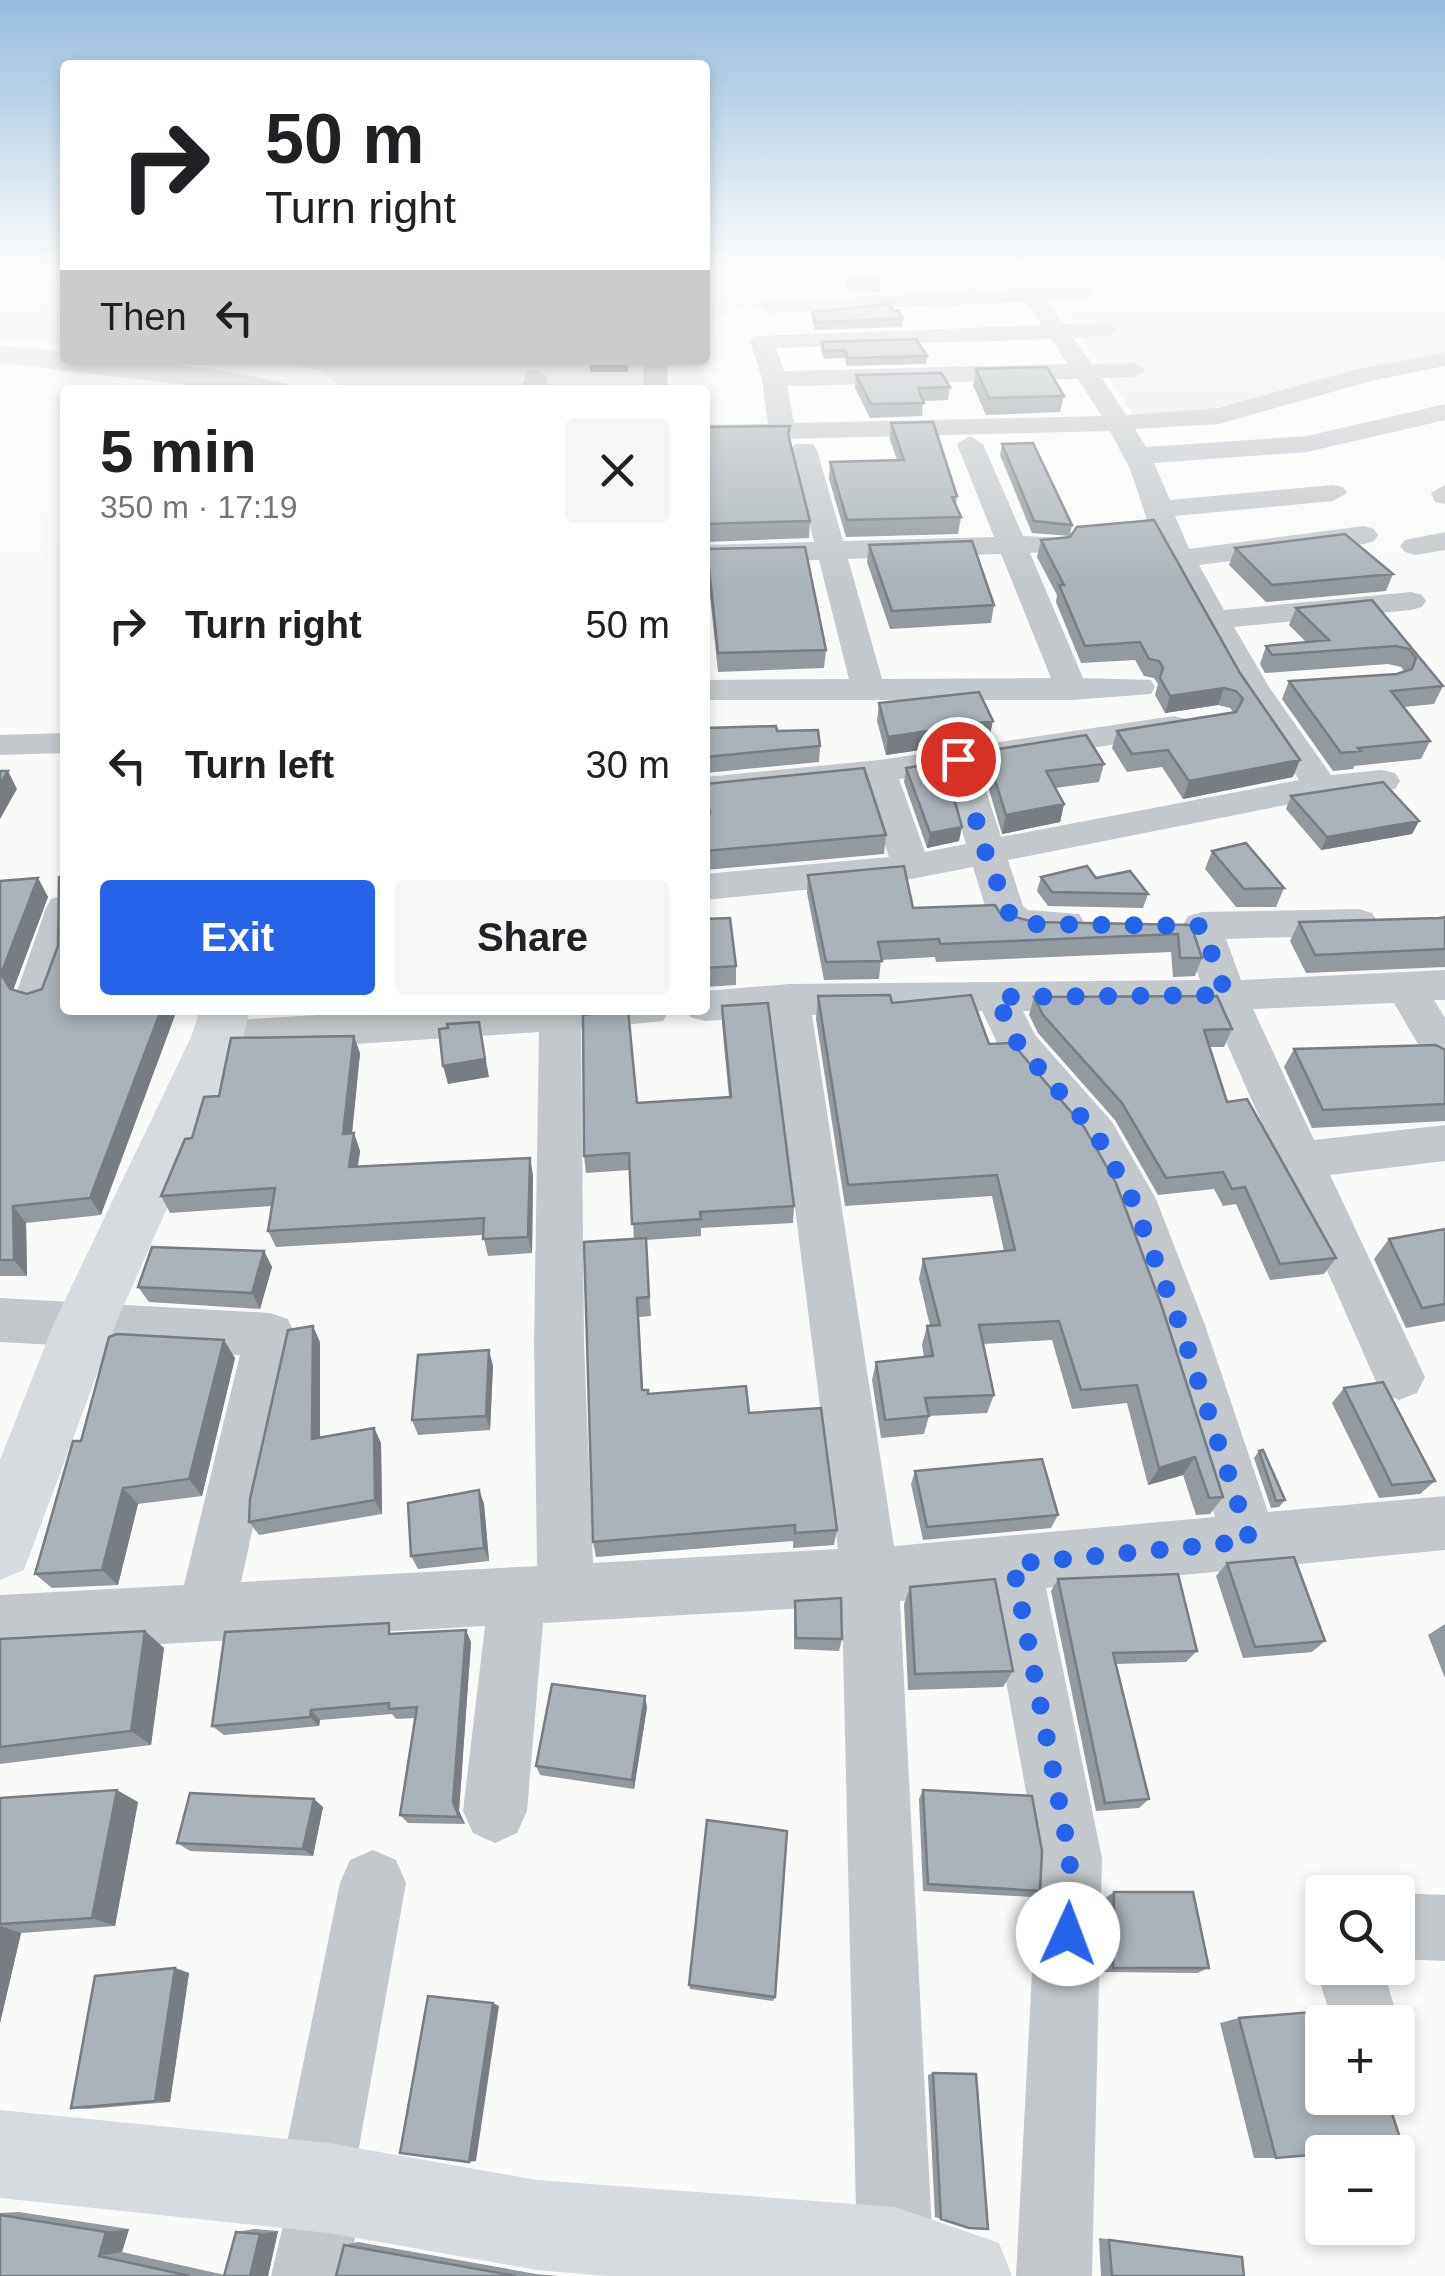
<!DOCTYPE html>
<html lang="en">
<head>
<meta charset="utf-8">
<style>
  body { margin:0; font-family:Arial,sans-serif; background:#f6f6f6; color:#202124; height:100vh; display:flex; flex-direction:column; font-size:38px; white-space:nowrap }
  * { box-sizing:border-box; margin:0 }
  p { font-size:32px; color:#757577 }
  .icon { flex:none; width:55px; height:55px; fill:none; stroke:currentColor; stroke-width:2; stroke-linecap:round; stroke-linejoin:round }
  .map { position:relative; flex:1; overflow:hidden }
  .panel { position:absolute; left:60px; top:385px; width:650px; height:630px; display:flex; flex-direction:column; background:#fff; border-radius:10px; box-shadow:0 5px 15px #0003 }
  .panel>* { flex:none }
  .hud { position:absolute; left:60px; top:60px; width:650px; height:305px; border-radius:10px; box-shadow:0 5px 15px #0003; background:#fff; color:#202124; overflow:hidden }
  .fabs { position:absolute; left:1305px; top:1875px; display:grid; gap:20px }
  .fabs a { display:grid; place-items:center; width:110px; height:110px; border-radius:10px; background:#fff; box-shadow:0 5px 15px #0003; font-size:50px }
  .pin { position:absolute; display:grid; place-items:center; width:85px; height:85px; color:#fff; margin:-42px; border:5px solid #fff; border-radius:50%; box-shadow:0 2px 10px #0007 }
  .me { position:absolute; width:110px; margin:-55px; rotate:2deg; stroke-linejoin:round; filter:drop-shadow(0 0 8px #0008) }
  .turn { display:flex; align-items:center; gap:35px; height:210px; padding:0 40px; font-size:45px }
  .turn .icon { width:130px; height:130px; stroke-width:2.5 }
  .turn b { display:block; font-size:70px; line-height:85px }
  .then { display:flex; align-items:center; height:95px; padding:0 40px; background:#0003; gap:20px; font-size:38px }
  .round { display:grid; place-items:center; flex:none; width:105px; height:105px; border-radius:10px; background:#f6f6f6 }
  .summary { display:flex; align-items:center; justify-content:space-between; height:170px; padding:0 40px }
  h1 { font-size:60px; font-weight:700; line-height:75px }
  .button { display:flex; gap:20px; margin-top:auto; padding:20px 40px }
  .button a { flex:1; height:115px; border-radius:10px; background:#2563eb; color:#fff; font-size:40px; font-weight:700; line-height:115px; text-align:center }
  .button a+a { background:#f6f6f6; color:#202124 }
  ul { padding:0; list-style:none }
  li { display:flex; align-items:center; gap:30px; height:140px; padding:0 40px }
  li div { flex:1 }
  li b { display:block; font-size:38px }
  li em { font-style:normal }
  .map>svg:first-child { display:block }
  .built { fill:#e8e9e9 }
  .lines { fill:none; stroke-linecap:round; stroke-linejoin:round }
  .minor { fill:#c3c8cc; fill-rule:evenodd }
  .major { fill:#d6dbdf; fill-rule:evenodd }
  .wall { fill:#929a9f }
  .shaded-wall { fill:#777d82 }
  .building { fill:#aab3b9; stroke:#777d82; stroke-width:2.5 }
  .route { stroke:#2563eb; stroke-width:18; stroke-dasharray:0 32.4 }
</style>
</head>
<body>
<div class="map">
<svg width="1445" height="2276" viewBox="0 0 1445 2276">
  <rect width="100%" height="100%" fill="#fafaf8"/>
  <path class="built" d="M0 269H65V344L0 338Z
    M705 269H1445V356L1140 425 1054 296 740 307 705 325Z
    M222 360H663L656 390H346L320 370Z"/>
  <g class="lines">
    <path class="minor" d="M1083 286 1091 288 1094 293 1091 298 1048 301 1064 324 1112 325 1116 330 1112 335 1074 338 1092 364 1134 363 1146 370 1134 377 1102 378 1126 415 1218 408 1358 369 1445 352V366L1371 381 1219 424 1135 429 1146 447 1307 436 1445 404V420L1307 452 1154 463 1170 500 1333 485 1343 487 1347 493 1333 501 1175 516 1189 549 1364 526 1374 529 1378 535 1374 541 1364 544 1199 565 1224 610 1411 592 1422 595 1426 601 1422 607 1411 610 1234 627 1269 687 1331 775 1382 770 1395 773 1400 781 1395 789 1321 798 1008 860 1023 906 1028 910 1079 914 1085 924 1079 934 1065 937 1005 933 987 912 973 867 911 879 705 900V874L889 857 865 783 705 799V777L879 760 1174 716 1186 719 1191 726 1186 733 978 766 1001 837 1299 780 1237 688 1151 532 1130 469 1110 431 705 441V425L768 424 762 379 750 341 754 336 1042 325 1026 302 770 313 759 306 762 301ZM1051 339 1068 364 784 371 776 348ZM1078 379 1102 416 794 423 787 386ZM944 772 966 844 925 852 899 779Z
      M644 360H668L667 390H643Z
      M536 370 548 377 545 390H521L527 372Z
      M970 436 983 444 1023 536 1066 538 1070 544 1066 550 1030 553 1083 678 1151 680 1155 687 1151 694 1072 700H705V680L849 679 819 560 705 563V545L814 542 791 450 795 444H813L817 450 843 541 994 537 957 444ZM1001 554 1051 678 882 679 848 559Z
      M1445 485V504L1435 502 1431 493Z
      M1445 532V550L1415 555 1405 552 1400 546 1405 540Z
      M65 733V753L0 755V735Z
      M65 895C65 932 71 971 52 1004L37 1009 22 1004 16 994 46 908 51 899Z
      M1358 909 1372 913 1378 922 1372 931 1358 935 1226 939 1241 980 1445 970V1000H1434L1445 1018V1070L1430 1065 1394 1003 1253 1009 1314 1140 1445 1125V1161L1330 1175 1425 1377 1417 1393 1399 1400 1381 1393 1212 1010 1023 1011 1035 1035 1112 1122 1156 1199 1205 1325 1268 1512 1445 1496V1550L1046 1588 1102 1858 1092 2276H1016L1038 1858 990 1593 900 1601 933 2253 929 2276H853L857 2253 842 1606 543 1623 527 1811 517 1833 495 1843 473 1833 463 1811 485 1626 0 1653V1595L184 1585 240 1355 0 1342V1298L270 1313 288 1319 295 1335 241 1582 537 1566 534 1343 539 1032 217 1053 202 1048 196 1037 202 1026 217 1021 402 1010H669L663 1021 581 1029 584 1343 593 1563 838 1549 771 1017 705 1021 690 1017 687 1010H705V991L789 984 1200 980 1182 926 1188 916 1202 912ZM982 1011 1003 1055 1080 1146 1111 1202 1155 1325 1215 1517 894 1546 812 1015Z
      M373 1850 396 1860 406 1883 356 2164 366 2188 347 2276H271L287 2209 278 2187 340 1883 350 1860Z
      M1398 1893 1445 1895V1961L1398 1959Z
      M1322 1951V1968H1383L1394 2006 1387 2022H1333L1315 1968Z"/>
    <path class="major" d="M0 345 65 352V360C140 360 214 365 288 384L292 390H229L0 363Z
      M200 1010H250L243 1037 116 1323 24 1570 0 1580V1460L54 1323 191 1037Z
      M0 2110 329 2143 537 2180 895 2207 999 2243 1012 2276H607L537 2270 329 2233 0 2198Z"/>
  </g>
  <path class="wall" d="M843 269H878L881 276 880 292 849 293 843 278Z
    M1425 269H1445V280L1425 270Z
    M893 311 903 319 902 327 815 330 812 320V312Z
    M822 342 927 356 926 364 847 366 845 358 824 359 821 350Z
    M545 360H629L628 372H590V362H545Z
    M976 369 1064 396 1060 412 986 415 973 385Z
    M856 375 950 387 948 400 923 401 922 416 870 418 855 388Z
    M891 423 957 496 956 505 961 517 958 534 846 537 829 479 830 462 897 460 890 440Z
    M790 426 789 440 810 521 809 538 705 542V427Z
    M1002 444 1072 525 1070 536 1032 533 1000 455Z
    M1154 520 1293 777 1183 799 1162 767 1127 772 1112 748 1117 731 1234 713 1230 708 1218 705 1165 713 1155 695 1158 684 1154 678 1144 676 1135 660 1081 663 1056 602 1057 595 1037 557 1041 540 1070 537Z
    M869 545 994 605 991 623 890 629 867 562Z
    M1235 548 1393 574 1386 591 1266 602 1229 565Z
    M707 549 826 650 824 668 718 672 707 567Z
    M1372 600 1443 686 1434 704 1404 707 1430 741 1421 759 1354 766 1353 769 1333 771 1282 699 1289 681 1397 674 1404 671 1401 667 1388 664 1265 673 1260 664 1266 646 1306 642 1289 625 1296 608Z
    M879 703 989 740 886 755 877 721Z
    M705 728 777 731 820 746 819 762 705 773Z
    M986 751 1104 764 1099 782 1055 788 1064 804 1060 822 1002 834 983 769Z
    M906 768 959 841 927 848 904 782Z
    M705 784 886 835 884 854 705 870V813H707Z
    M1291 796 1419 821 1412 834 1321 850 1286 809Z
    M1212 851 1284 888 1276 907H1236L1205 869Z
    M808 875 913 908 1000 913 1034 922 1191 925 1202 958 1195 976 1173 977 1171 952 936 962 935 957 881 960 879 979 824 980 807 893Z
    M1041 877 1096 878 1148 894 1143 908 1048 906 1037 891Z
    M38 878 48 897 13 990 101 1215 26 1223 27 1276H0V881Z
    M1445 917V967L1306 973 1290 941 1299 922 1439 918Z
    M705 919 736 966V985L705 987Z
    M818 996 892 1003 989 1044 1223 1497 1210 1514 1196 1515 1183 1475 1148 1485 1127 1403 1072 1409 1052 1340 983 1344 994 1395 987 1413 929 1416 924 1434 881 1438 872 1380 876 1362 924 1357 922 1345 927 1326H930L919 1279 923 1259 1004 1251 992 1196 845 1206 816 1019Z
    M1034 997 1232 1029 1224 1047H1209L1227 1102 1336 1258 1324 1274 1270 1280 1236 1204 1223 1206 1214 1189 1158 1195 1115 1120 1038 1033 1029 1015Z
    M722 1006 794 1206 793 1223 701 1228V1236L646 1240 651 1316 639 1317 643 1390 648 1394 749 1413 837 1530 834 1545 793 1548V1541L596 1557 593 1542 634 1239 630 1170 586 1173 584 1156 637 1103 729 1097 722 1024Z
    M1294 1049 1445 1050V1121L1312 1128 1284 1067Z
    M360 1053 352 1134 354 1133 360 1151 358 1166 533 1175 532 1253 488 1256 483 1235 276 1247 268 1231 272 1206 170 1213 161 1196 192 1138Z
    M1445 1229V1321L1406 1328 1374 1259 1389 1239Z
    M264 1251 272 1267 260 1309 149 1302 138 1287Z
    M320 1342V1437L374 1428 381 1443 382 1514 259 1535 249 1522Z
    M235 1358 202 1496 138 1504 118 1585 52 1588 35 1574 81 1441Z
    M493 1366 490 1430 418 1435 412 1420Z
    M1344 1388 1435 1481 1420 1494 1379 1498 1332 1403Z
    M1259 1451 1285 1500 1279 1507 1271 1508 1254 1458Z
    M915 1471 1058 1515 1051 1528 923 1540 911 1484Z
    M479 1490 484 1504 489 1561 418 1569 411 1556Z
    M1227 1563 1325 1641 1312 1652 1243 1658 1216 1576Z
    M1058 1579 1197 1651 1186 1662 1116 1664 1149 1799 1139 1808 1096 1811 1051 1591Z
    M910 1587 1013 1671 1003 1687 908 1690 904 1604Z
    M795 1601 842 1639 839 1651 794 1649V1612Z
    M1445 1624V1678L1428 1635Z
    M145 1631 164 1648 151 1745 0 1764V1639Z
    M396 1633 471 1642 459 1811 465 1824 408 1823 400 1815 415 1718 396 1719 392 1714 320 1720 319 1726 224 1735 212 1726Z
    M647 1707 634 1789 540 1775 536 1766Z
    M923 1790 1040 1891 1032 1897 923 1891 919 1799Z
    M0 1798 138 1802 115 1926 21 1933 0 2023Z
    M323 1807 313 1856 190 1851 177 1843Z
    M1114 1892 1209 1968 1197 1973 1103 1972 1105 1898Z
    M175 1968 189 1973 170 2102 88 2109 71 2108Z
    M689 1985 775 1997 773 2001 690 1989Z
    M1239 2018 1276 2158H1254L1220 2023Z
    M933 2073 969 2228 935 2217 928 2075Z
    M19 2212 129 2229 122 2252 225 2275 236 2232 254 2229 278 2231 268 2276H0V2213Z
    M1099 2238 1242 2257 1244 2276H1101Z
    M358 2242 536 2274 559 2276H336L344 2245Z"/>
  <path class="shaded-wall" d="M1224 688 1218 705 1165 713 1170 696Z
    M993 721 989 740 886 755 888 737Z
    M1300 760 1293 777 1183 799 1189 781Z
    M8 771 17 789 0 819V784Z
    M1064 804 1060 822 1002 834 1006 815Z
    M1419 821 1412 834 1321 850 1327 837Z
    M962 827 959 841 927 848 930 833Z
    M38 878 48 897 12 993 1 974Z
    M161 1010H177L101 1215 90 1198Z
    M479 1022 489 1077 448 1084 443 1066Z
    M354 1036 360 1053 350 1151 343 1134Z
    M354 1133 360 1151 355 1184 349 1167Z
    M530 1158 533 1175 532 1253 528 1237Z
    M13 1206 26 1223 27 1276 14 1260Z
    M264 1251 272 1267 260 1309 252 1293Z
    M313 1326 320 1342V1453L312 1439Z
    M224 1340 235 1358 202 1496 189 1479Z
    M489 1350 493 1366 490 1430 486 1416Z
    M374 1428 381 1443 382 1514 375 1500Z
    M1195 1457 1183 1475 1148 1485 1159 1468Z
    M123 1488 138 1504 118 1585 102 1570Z
    M479 1490 484 1504 489 1561 484 1548Z
    M466 1630 471 1642 459 1811 465 1824 459 1817 453 1802Z
    M145 1631 164 1648 151 1745 131 1731Z
    M645 1696 647 1707 634 1789 632 1780Z
    M311 1710 320 1720 319 1726 310 1717Z
    M117 1790 138 1802 115 1926 92 1918Z
    M314 1799 323 1807 313 1856 303 1849Z
    M0 1926 21 1933 0 2023Z
    M175 1968 189 1973 170 2102 155 2101Z
    M493 2003 499 2006 476 2161 469 2162Z
    M129 2229 122 2252 99 2256 106 2232Z
    M278 2231 268 2276H250L260 2234Z"/>
  <path class="building" d="M846 269H878L881 276 850 278Z
    M890 304 893 311 898 310 903 319 815 322 812 312Z
    M916 339 927 356 848 358 845 350 824 351 822 342Z
    M1047 367 1064 396 989 398 976 369Z
    M941 373 950 387 918 388 924 403 871 404 856 375Z
    M933 422 957 496 952 497 961 517 847 520 830 462 904 460 891 423Z
    M790 426 788 434 810 521 705 524V427Z
    M1033 443 1072 525 1034 521 1002 444Z
    M1154 520 1240 673 1300 760 1189 781 1168 750 1132 754 1117 731 1236 712 1243 699 1236 691 1224 688 1170 696 1160 678 1163 668 1159 661 1149 659 1140 642 1085 646 1059 585H1064L1041 540 1070 537 1077 527Z
    M1345 534 1393 574 1272 585 1235 548Z
    M972 541 994 605 892 611 869 545Z
    M805 547 826 650 718 653 707 549Z
    M1372 600 1443 686 1391 691 1430 741 1358 748 1361 751 1341 753 1289 681 1397 674 1412 669 1416 658 1409 649 1396 646 1272 655 1266 646 1329 640 1296 608Z
    M979 692 993 721 888 737 879 703Z
    M776 726 777 731 818 730 820 746 705 757V728Z
    M1086 735 1104 764 1046 771 1064 804 1006 815 986 751Z
    M944 762 962 827 930 833 906 768Z
    M864 768 886 835 705 851V813H710L705 784Z
    M0 771H8L0 784Z
    M1383 782 1419 821 1327 837 1291 796Z
    M1246 843 1284 888 1244 889 1212 851Z
    M904 866 913 908 995 905 1000 913 1034 922 1191 925 1202 958H1180L1178 934 940 944 939 939 878 942 882 961 826 962 808 875Z
    M1087 866 1096 878 1130 871 1148 894 1052 892 1041 877Z
    M65 876V1010H161L90 1198 13 1206 14 1260H0V881L38 878 1 974 10 989 27 994 42 989 58 946 59 877Z
    M1445 917V949L1315 955 1299 922 1439 918Z
    M730 918 736 966 705 968V919Z
    M890 995 892 1003 971 995 989 1044 1012 1043 1084 1127 1116 1183 1162 1307 1223 1497 1209 1498 1195 1457 1159 1468 1137 1385 1081 1390 1059 1321 979 1325 994 1395 925 1398 929 1416 885 1420 876 1362 933 1356 927 1326 940 1325 923 1259 1015 1250 997 1175 848 1185 818 996Z
    M1217 996 1232 1029 1204 1030 1227 1102 1247 1099 1336 1258 1280 1264 1245 1187 1232 1189 1223 1172 1166 1178 1122 1103 1043 1015 1034 997Z
    M768 1003 794 1206 700 1212 701 1219 632 1224 629 1153 584 1156 583 1015 628 1010 637 1103 731 1097 722 1006Z
    M479 1022 485 1059 443 1066 439 1029 448 1028 447 1024Z
    M354 1036 343 1134 354 1133 349 1167 530 1158 528 1237 483 1239 484 1218 268 1231 275 1188 161 1196 185 1139 192 1138 204 1097 219 1096 231 1038Z
    M1436 1045 1445 1050V1104L1323 1110 1294 1049Z
    M1445 1229V1304L1422 1308 1389 1239Z
    M646 1238 649 1297 637 1298 642 1390H648V1394L746 1386 749 1413 821 1408 837 1530 795 1533V1525L593 1542 584 1242Z
    M152 1247 264 1251 252 1293 138 1287Z
    M313 1326 312 1439 374 1428 375 1500 249 1522 250 1499 288 1330Z
    M117 1334 224 1340 189 1479 123 1488 102 1570 35 1574 73 1441H81L109 1337Z
    M489 1350 486 1416 412 1420 418 1355Z
    M1383 1382 1435 1481 1392 1485 1344 1388Z
    M1263 1450 1285 1500 1276 1501 1259 1451Z
    M1042 1459 1058 1515 927 1527 915 1471Z
    M479 1490 484 1548 411 1556 408 1503Z
    M1294 1557 1325 1641 1255 1647 1227 1563Z
    M1178 1574 1197 1651 1113 1653 1149 1799 1105 1803 1058 1579Z
    M995 1579 1013 1671 915 1674 910 1587Z
    M841 1598 842 1639 796 1638 795 1601Z
    M389 1623V1634L466 1630 453 1802 459 1817 400 1815 417 1707 389 1709V1703L311 1710 310 1717 212 1726 225 1632Z
    M145 1631 131 1731 0 1747V1639Z
    M552 1684 645 1696 632 1780 536 1766Z
    M117 1790 92 1918 0 1924V1798Z
    M923 1790 1032 1796 1042 1851 1040 1891 928 1884Z
    M190 1793 314 1799 303 1849 177 1843Z
    M707 1820 787 1831 775 1997 689 1985Z
    M1114 1892H1193L1209 1968H1113Z
    M175 1968 155 2101 71 2108 95 1976Z
    M428 1996 493 2003 469 2162 400 2153Z
    M1350 2009 1354 2020 1363 2021 1364 2022H1322V2098H1387L1403 2147 1322 2152V2154L1276 2158 1239 2018Z
    M933 2073 976 2074 988 2229 969 2228 941 2219Z
    M0 2215 106 2232 99 2256 190 2276H0Z
    M236 2232 260 2234 250 2276H224Z
    M1109 2240 1242 2257 1244 2276H1112Z
    M344 2245 516 2276H336Z"/>
  <linearGradient id="sky" x2="0" y2="1"><stop stop-color="#96bcdc"/><stop offset="0.46" stop-color="#fdfdfc"/><stop offset="1" stop-color="#fdfdfc" stop-opacity="0"/></linearGradient>
  <rect width="1445" height="587" fill="url(#sky)"/>
  <g class="lines">
    <path class="route" d="M958 759 986 854 1011 918 1028 924 1202 926 1226 995 996 997 1018 1044 1096 1134 1132 1199 1180 1325 1250 1541 1013 1564 1070 1858 1068 1934"/>
  </g>
</svg>
<div class="fabs">
<a><svg class="icon" aria-label="search" viewBox="0 0 24 24"><circle cx="10" cy="10" r="6"/><path d="M15 15l6 6"/></svg></a>
<a>+</a>
<a>−</a>
</div>
<div class="pin" style="left:958px;top:759px;background:#d93025"><svg class="icon" aria-label="arrive" viewBox="0 0 24 24"><path d="M6 21V4h12l-3 4 3 4H6"/></svg></div>
<svg class="me" style="left:1068px;top:1934px" viewBox="-20 -20 40 40"><circle r="19" fill="#fff"/><path d="M0-13L10 11 0 6-10 11z" fill="#2563eb"/></svg>
<div class="hud">
<div class="turn"><svg class="icon" aria-label="right" viewBox="0 0 24 24"><path d="M7 20v-9h11M14 6l5 5-5 5"/></svg><div><b>50 m</b>Turn right</div></div>
<div class="then">Then<svg class="icon" aria-label="left" viewBox="0 0 24 24"><path d="M17 20v-9H6M10 6l-5 5 5 5"/></svg></div>
</div>
<section class="panel">
<div class="summary"><div><h1>5 min</h1><p>350 m · 17:19</p></div><a class="round"><svg class="icon" aria-label="close" viewBox="0 0 24 24"><path d="M6 6l12 12M18 6L6 18"/></svg></a></div>
<ul>
<li><svg class="icon" aria-label="right" viewBox="0 0 24 24"><path d="M7 20v-9h11M14 6l5 5-5 5"/></svg><div><b>Turn right</b></div><em>50 m</em></li>
<li><svg class="icon" aria-label="left" viewBox="0 0 24 24"><path d="M17 20v-9H6M10 6l-5 5 5 5"/></svg><div><b>Turn left</b></div><em>30 m</em></li>
</ul>
<div class="button"><a>Exit</a><a>Share</a></div>
</section>
</div>
</body>
</html>
